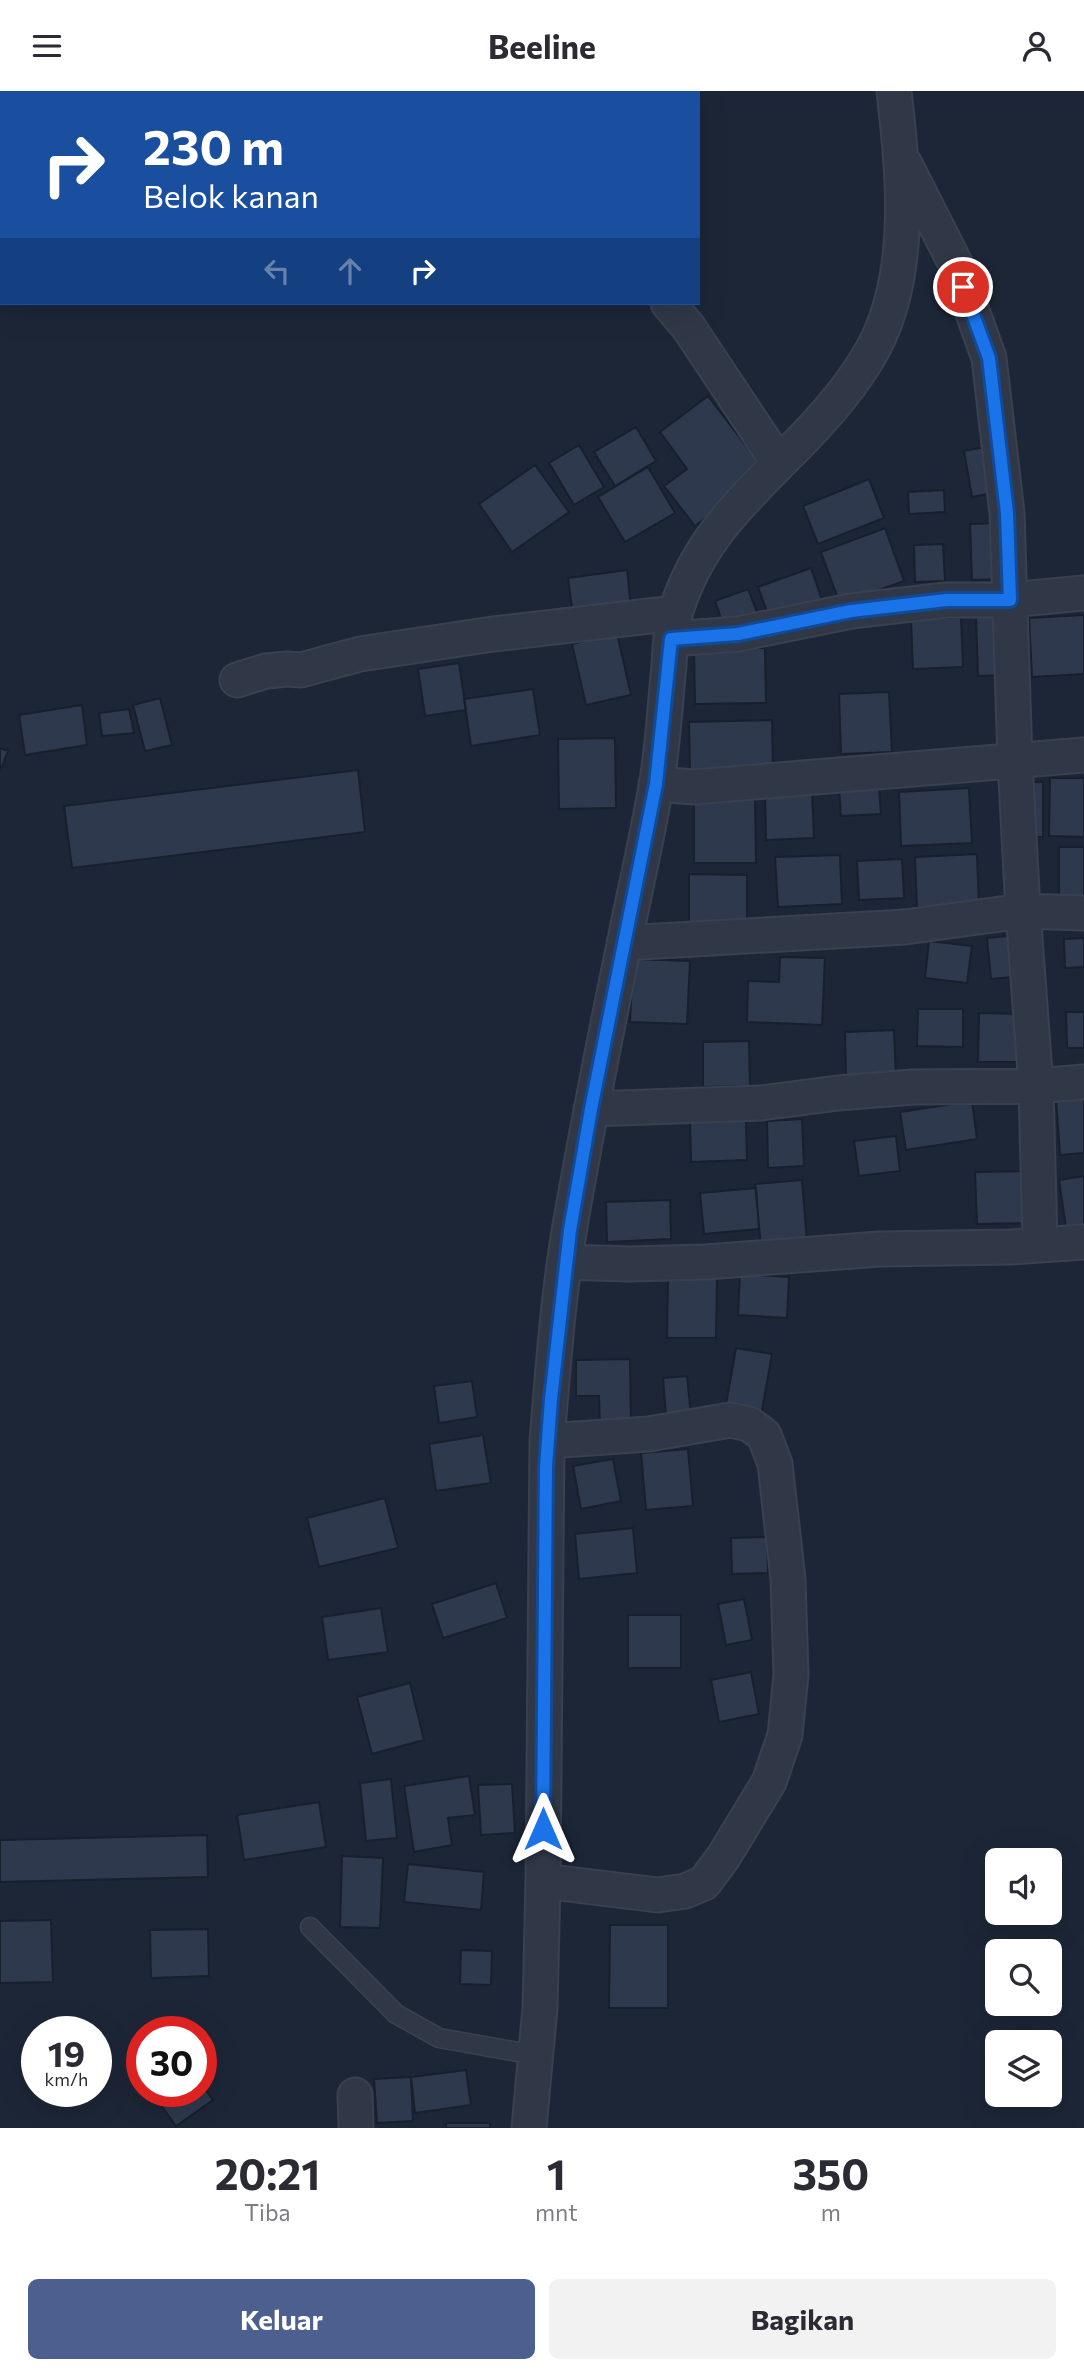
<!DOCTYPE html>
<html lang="id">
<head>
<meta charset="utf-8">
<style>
  body { margin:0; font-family:Commissioner,sans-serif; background:#f2f2f3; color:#2b2b33; height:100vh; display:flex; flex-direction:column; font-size:26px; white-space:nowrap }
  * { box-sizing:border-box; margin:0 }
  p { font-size:23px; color:#7c7c81 }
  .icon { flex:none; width:38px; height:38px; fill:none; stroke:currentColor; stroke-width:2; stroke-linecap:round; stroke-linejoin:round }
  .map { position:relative; height:2037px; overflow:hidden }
  .drawer { display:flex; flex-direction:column; background:#fff; flex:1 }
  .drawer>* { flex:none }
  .top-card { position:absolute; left:0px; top:0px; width:700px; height:214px; box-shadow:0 7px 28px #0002; background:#1a4fa0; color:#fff; overflow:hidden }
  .fabs { position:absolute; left:985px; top:1757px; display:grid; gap:14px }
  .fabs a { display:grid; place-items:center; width:77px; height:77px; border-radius:10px; background:#fff; box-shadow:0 7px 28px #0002; font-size:35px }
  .speed { position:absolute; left:21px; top:1925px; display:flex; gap:14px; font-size:35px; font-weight:700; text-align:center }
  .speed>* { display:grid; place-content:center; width:91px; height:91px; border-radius:50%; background:#fff; box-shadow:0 7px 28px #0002; line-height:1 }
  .speed small { font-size:18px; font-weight:400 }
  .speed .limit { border:10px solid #d22; background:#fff; color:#111 }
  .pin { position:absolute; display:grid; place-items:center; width:60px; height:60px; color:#fff; margin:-30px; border:4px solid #fff; border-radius:50%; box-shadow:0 2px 7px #0007 }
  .me { position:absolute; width:77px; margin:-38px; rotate:0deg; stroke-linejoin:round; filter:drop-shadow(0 0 5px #0008) }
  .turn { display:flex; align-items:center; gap:24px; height:147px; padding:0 28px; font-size:32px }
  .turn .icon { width:91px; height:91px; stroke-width:2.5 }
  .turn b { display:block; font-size:49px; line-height:60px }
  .lanes { display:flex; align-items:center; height:66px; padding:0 28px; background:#0003; justify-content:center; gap:35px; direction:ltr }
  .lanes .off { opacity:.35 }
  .eta { display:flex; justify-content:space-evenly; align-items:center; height:119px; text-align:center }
  .eta b { font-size:42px; font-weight:700; line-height:49px }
  .primary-button { display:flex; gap:14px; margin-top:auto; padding:14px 28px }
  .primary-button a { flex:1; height:80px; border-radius:10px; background:#4c5f8f; color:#fff; font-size:28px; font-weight:700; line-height:80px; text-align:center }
  .primary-button a+a { background:#f2f2f3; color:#2b2b33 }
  header { display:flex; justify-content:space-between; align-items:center; height:91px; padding:0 28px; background:#fff; font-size:32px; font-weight:700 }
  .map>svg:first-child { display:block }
  .building { fill:#2e394e; stroke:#181f2d; stroke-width:2 }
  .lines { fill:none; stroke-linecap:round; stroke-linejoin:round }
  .service-casing { stroke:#394151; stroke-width:21 }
  .minor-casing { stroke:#394151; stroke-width:37 }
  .service { stroke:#303847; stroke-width:18 }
  .minor { stroke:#303847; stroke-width:33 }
  .route-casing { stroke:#114b97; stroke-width:18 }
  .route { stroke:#1a73e8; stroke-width:12 }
</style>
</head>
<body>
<header><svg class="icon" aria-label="menu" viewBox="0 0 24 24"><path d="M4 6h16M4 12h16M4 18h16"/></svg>Beeline<svg class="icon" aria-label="person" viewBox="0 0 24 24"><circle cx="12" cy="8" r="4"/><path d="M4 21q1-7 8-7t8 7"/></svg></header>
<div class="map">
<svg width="1084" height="2037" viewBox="0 0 1084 2037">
  <rect width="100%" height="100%" fill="#1d2637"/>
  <path class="building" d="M708 305 766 381 695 435 664 395 687 378 660 341Z
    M636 336 656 370 615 395 594 361Z
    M579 354 604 396 574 414 549 372Z
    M990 355 999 401 972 406 964 360Z
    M535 374 569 421 512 461 479 413Z
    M648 376 675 422 625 451 598 406Z
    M869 388 884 427 818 453 803 415Z
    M944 399 945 421 909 423 908 401Z
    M1001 432 1003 488 972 489 970 433Z
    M885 437 904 490 840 513 821 461Z
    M943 453 945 490 915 491 914 454Z
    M811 477 822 509 770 529 758 496Z
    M627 479 631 517 573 524 568 487Z
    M748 498 760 529 726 541 715 510Z
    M1001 522 1003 584 978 585 976 523Z
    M1084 524V583L1032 586 1029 527Z
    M961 526 963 576 913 578 911 528Z
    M617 542 631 604 586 614 572 553Z
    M765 557 766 612 695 613 694 558Z
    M459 572 466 619 425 625 418 578Z
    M533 598 540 644 471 655 464 608Z
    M889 601 892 661 841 663 839 603Z
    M160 607 172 654 145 660 133 614Z
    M82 614 87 654 25 664 19 624Z
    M129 618 134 642 102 645 99 622Z
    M772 629 773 680 690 681 689 631Z
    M615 647 616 717 559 718 558 648Z
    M0 657 8 660 0 681Z
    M358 679 365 741 72 777 64 715Z
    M1050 687H1084V746L1049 745Z
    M1022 691H1043V746H1022Z
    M879 696 881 723 841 725 839 698Z
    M969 697 972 752 901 755 899 701Z
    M812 700 814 747 766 749 765 702Z
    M694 704H755L756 772H694Z
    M1059 756H1084V811H1059Z
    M977 763 979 816 917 818 915 766Z
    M840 764 842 813 778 816 775 766Z
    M902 768 904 807 859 809 857 770Z
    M689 783 747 784V834L689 833Z
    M1018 844 1022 885 991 888 987 847Z
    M1084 847V876L1065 877 1064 848Z
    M929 850 972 855 967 892 925 887Z
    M780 866 825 867 822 934 747 931 748 890 779 891Z
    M633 868 690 870 687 933 630 931Z
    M918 918H963V956L917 955Z
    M1066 921H1084V957H1067Z
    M979 922 1022 923 1021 971H978Z
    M894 939 896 988 846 990 845 941Z
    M749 950 750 995 703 996V951Z
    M1084 1004V1062L1060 1064 1056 1007Z
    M972 1010 977 1048 906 1059 900 1021Z
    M802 1028 804 1075 768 1077 767 1030Z
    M690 1030H746L747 1069 691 1071Z
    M896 1045 900 1080 859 1085 854 1050Z
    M1025 1080 1026 1132 977 1133 975 1081Z
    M1084 1085V1134L1066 1137 1059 1089Z
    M802 1089 807 1151 761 1155 755 1093Z
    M756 1097 759 1138 704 1143 700 1102Z
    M670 1109 671 1148 607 1151 606 1111Z
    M740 1183 789 1186 787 1227 738 1224Z
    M668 1187H717L716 1247H667Z
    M736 1257 772 1263 761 1325 725 1319Z
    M630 1268 631 1335 600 1336 599 1305H576V1269Z
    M687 1285 691 1324 666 1326 663 1287Z
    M472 1290 477 1326 439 1332 434 1295Z
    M483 1344 491 1392 436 1400 429 1353Z
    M688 1358 693 1415 646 1419 641 1362Z
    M613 1368 621 1410 581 1418 573 1375Z
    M385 1407 398 1457 319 1476 307 1427Z
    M633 1437 637 1482 579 1488 575 1443Z
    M767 1446 768 1482 732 1483 731 1447Z
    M496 1492 507 1527 443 1547 432 1513Z
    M744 1508 752 1549 726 1554 718 1513Z
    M381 1517 388 1561 328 1569 322 1526Z
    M628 1524H681V1577H628Z
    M751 1581 759 1623 719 1631 711 1589Z
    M410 1592 424 1649 372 1663 357 1606Z
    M469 1685 475 1724 448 1727 452 1754 414 1761 404 1695Z
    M391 1688 397 1747 366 1750 360 1692Z
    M512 1693 515 1742 481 1744 478 1694Z
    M319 1711 326 1756 244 1769 237 1724Z
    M207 1744 208 1786 0 1791V1749Z
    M342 1765 383 1767 380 1837 340 1836Z
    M408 1773 484 1781 481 1819 404 1811Z
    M51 1829 53 1891 0 1892V1830Z
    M610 1834H668V1917H609Z
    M208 1838 209 1885 151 1887 150 1839Z
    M461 1859 492 1860 491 1894 460 1893Z
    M466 1979 471 2014 415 2022 411 1986Z
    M411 1986 413 2030 377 2032 374 1988Z
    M201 1993 213 2009 176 2035 151 2000H201Z
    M446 2032H490V2037H446Z"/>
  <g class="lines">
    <g class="service-casing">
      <path id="service" d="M310 1836 396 1923 439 1947 535 1964"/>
    </g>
    <g class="minor-casing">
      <path id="minor" d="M492 0 494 2
        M905 73 955 172 989 267 1007 422 1015 670 1023 820 1036 995 1040 1153
        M668 212 689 237 778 371
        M671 548 738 543 851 520 946 509H1010L1084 502
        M237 589 266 580 287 578 301 579 360 563 493 543 675 522
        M656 693 694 696 1084 664
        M624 852 905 836 1023 820 1084 822
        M591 1018 761 1012 838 1002 913 996 1036 995 1084 991
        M565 1171 629 1173 706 1171 880 1158 1010 1156 1084 1151
        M543 1790 658 1804 685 1800 704 1792 724 1765 769 1691 785 1644 791 1584 788 1488 775 1373 764 1344 749 1333 730 1329 649 1343 547 1350
        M355 2004 356 2037
        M529 2037 540 1917 543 1790 547 1350C553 1278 558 1205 570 1135 587 1037 606 941 626 844 636 795 647 746 656 696 663 656 665 614 669 574 670 555 671 535 677 517 701 442 752 401 805 346 831 319 861 283 878 248 913 173 903 80 894 0"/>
    </g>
    <use href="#service" class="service"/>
    <use href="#minor" class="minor"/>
  </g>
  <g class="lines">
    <g class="route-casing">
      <path id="route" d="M543 1738 546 1376 551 1308 570 1139 591 1018 656 693 671 548 738 543 851 520 946 509H1010L1007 422 989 267 963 196"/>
    </g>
    <use href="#route" class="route"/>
  </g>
</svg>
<div class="fabs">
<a><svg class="icon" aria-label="sound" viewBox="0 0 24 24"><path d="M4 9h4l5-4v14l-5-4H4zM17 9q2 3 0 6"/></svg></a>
<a><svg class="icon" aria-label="search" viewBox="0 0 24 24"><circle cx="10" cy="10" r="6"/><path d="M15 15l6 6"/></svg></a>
<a><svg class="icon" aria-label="layers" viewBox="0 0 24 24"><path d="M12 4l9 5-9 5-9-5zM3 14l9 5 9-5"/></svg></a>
</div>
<div class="speed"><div>19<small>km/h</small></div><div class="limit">30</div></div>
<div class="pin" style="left:963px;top:196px;background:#d93025"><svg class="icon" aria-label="arrive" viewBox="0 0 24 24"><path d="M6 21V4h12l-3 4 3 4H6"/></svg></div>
<svg class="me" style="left:543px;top:1738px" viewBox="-20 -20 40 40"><path d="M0-17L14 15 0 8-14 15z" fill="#1a73e8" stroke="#fff" stroke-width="4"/></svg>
<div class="top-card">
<div class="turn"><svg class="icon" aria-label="right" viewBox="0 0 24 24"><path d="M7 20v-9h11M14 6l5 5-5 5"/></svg><div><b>230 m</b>Belok kanan</div></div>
<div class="lanes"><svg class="icon off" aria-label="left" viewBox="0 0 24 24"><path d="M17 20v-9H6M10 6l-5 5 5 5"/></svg><svg class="icon off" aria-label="ahead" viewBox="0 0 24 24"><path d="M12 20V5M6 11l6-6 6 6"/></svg><svg class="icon" aria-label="right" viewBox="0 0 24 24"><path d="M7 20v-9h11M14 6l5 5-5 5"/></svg></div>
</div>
</div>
<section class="drawer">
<div class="eta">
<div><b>20:21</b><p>Tiba</p></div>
<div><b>1</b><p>mnt</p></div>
<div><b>350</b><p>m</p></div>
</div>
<div class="primary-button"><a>Keluar</a><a>Bagikan</a></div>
</section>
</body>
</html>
